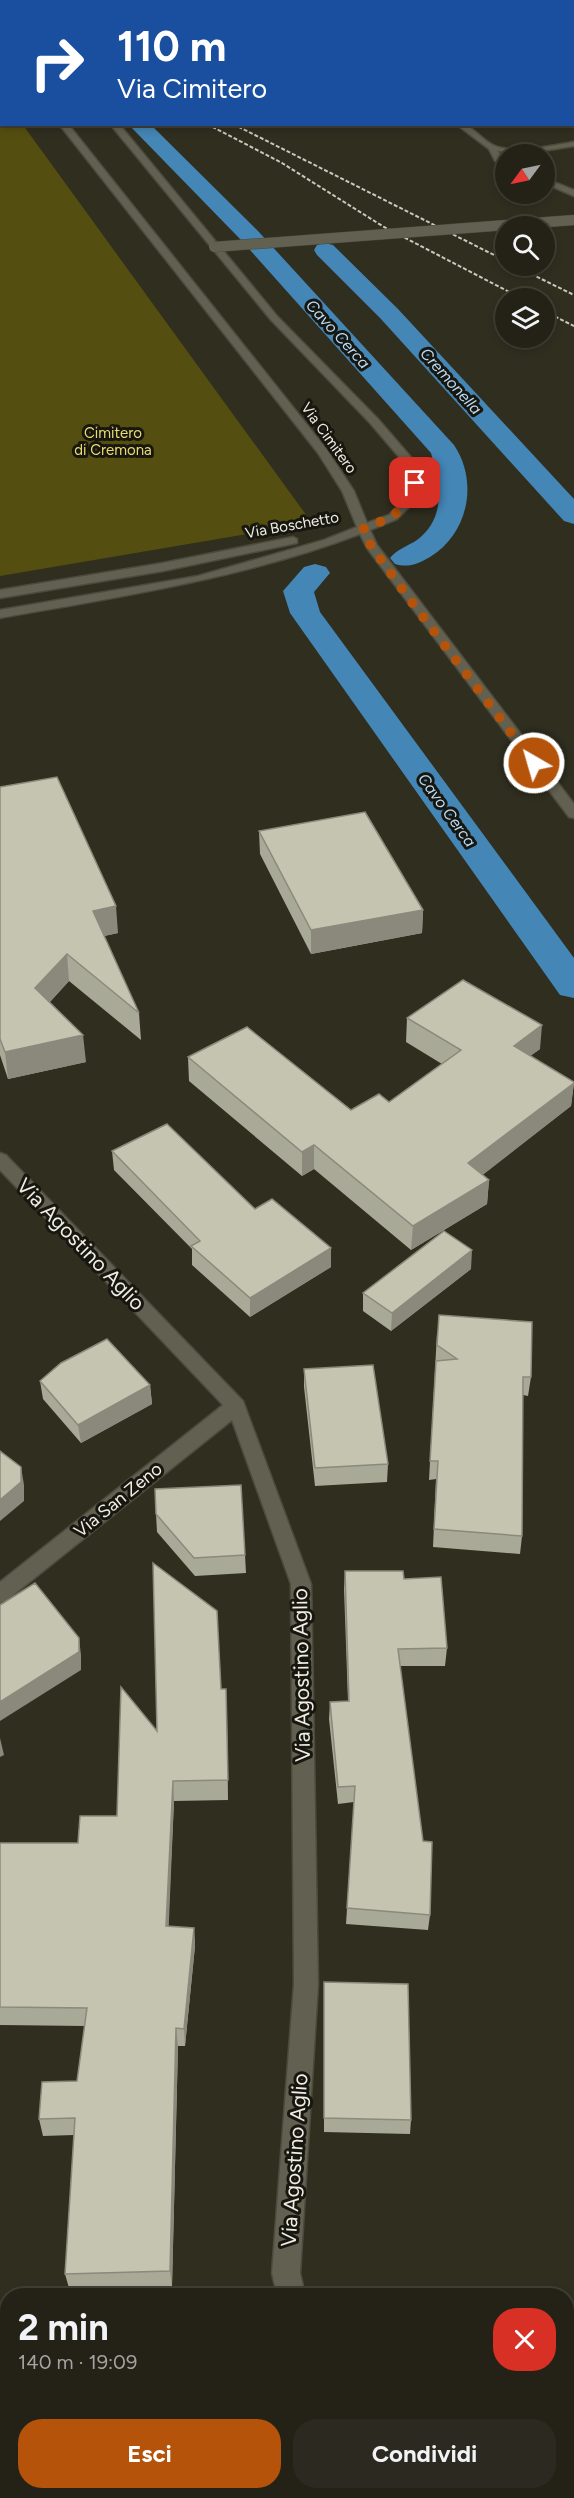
<!DOCTYPE html>
<html lang="it">
<head>
<meta charset="utf-8">
<style>
  body { margin:0; font-family:Figtree,sans-serif; background:#2c2a20; color:#f1f3f6; height:100vh; display:flex; flex-direction:column; font-size:22px; white-space:nowrap }
  * { box-sizing:border-box; margin:0 }
  p { font-size:20px; color:#a3a4a1 }
  .icon { flex:none; width:33px; height:33px; fill:none; stroke:currentColor; stroke-width:2; stroke-linecap:round; stroke-linejoin:round }
  .map { position:relative; flex:1; overflow:hidden }
  .side { position:absolute; left:0px; top:2288px; width:574px; height:212px; display:flex; flex-direction:column; background:#242217; border-radius:24px 24px 0 0; box-shadow:0 3px 9px #0003,0 0 0 2px #413f36 }
  .side>* { flex:none }
  .hud { position:absolute; left:0px; top:0px; width:574px; height:126px; box-shadow:0 3px 9px #0003,0 0 0 2px #413f36; background:#1a4fa0; color:#fff; overflow:hidden }
  .needle { width:39px; rotate:237deg }
  .fabs { position:absolute; left:495px; top:144px; display:grid; gap:12px }
  .fabs a { display:grid; place-items:center; width:60px; height:60px; border-radius:50%; background:#242217; box-shadow:0 3px 9px #0003,0 0 0 2px #413f36; font-size:30px }
  .pin { position:absolute; display:grid; place-items:center; width:51px; height:51px; color:#fff; margin:-26px; border-radius:12px; box-shadow:0 3px 9px #0006 }
  .me { position:absolute; width:66px; margin:-33px; rotate:322deg; stroke-linejoin:round; filter:drop-shadow(0 0 4px #0008) }
  .turn { display:flex; align-items:center; gap:21px; height:126px; padding:0 18px; font-size:27px }
  .turn .icon { width:78px; height:78px; stroke-width:2.5 }
  .turn b { display:block; font-size:42px; line-height:51px }
  .round { display:grid; place-items:center; flex:none; width:63px; height:63px; border-radius:24px; background:#2c2a20 }
  .overview { display:flex; align-items:center; justify-content:space-between; height:102px; padding:0 18px }
  h1 { font-size:36px; font-weight:700; line-height:45px }
  .primary-button { display:flex; gap:12px; margin-top:auto; padding:12px 18px }
  .primary-button a { flex:1; height:69px; border-radius:24px; background:#b45309; color:#fff; font-size:24px; font-weight:700; line-height:69px; text-align:center }
  .primary-button a+a { background:#2c2a20; color:#f1f3f6 }
  .map>svg:first-child { display:block }
  .green { fill:#554e11 }
  .lines { fill:none; stroke-linecap:round; stroke-linejoin:round }
  .canal { fill:#4486b6; fill-rule:evenodd }
  .minor-casing { stroke:#4c4a3d; stroke-width:3 }
  .minor { fill:#626050; fill-rule:evenodd }
  .rail { stroke:#cac8bd; stroke-width:2; stroke-dasharray:4 2; stroke-linecap:butt }
  .minor-bridge-casing { stroke:#4c4a3d; stroke-width:11; stroke-linecap:butt }
  .minor-bridge { stroke:#626050; stroke-width:10 }
  .wall { fill:#a9a998 }
  .shaded-wall { fill:#8a897c }
  .building { fill:#c5c4b1; stroke:#8a897c; stroke-width:1.5 }
  .route { stroke:#b45309; stroke-width:10; stroke-dasharray:0 18 }
  .labels { text-anchor:middle; dominant-baseline:central; stroke-width:6; stroke-linejoin:round; paint-order:stroke }
  .far-park-label { font-size:15px; fill:#eadd72; stroke:#17160f }
  .far-street-label { font-size:15px; fill:#efeee4; stroke:#17160f }
  .far-water-label { font-size:16px; font-style:italic; fill:#badcf7; stroke:#17160f }
  .street-label { font-size:18px; fill:#efeee4; stroke:#17160f }
  .near-street-label { font-size:21px; fill:#efeee4; stroke:#17160f }
</style>
</head>
<body>
<div class="map">
<svg width="574" height="2498" viewBox="0 0 574 2498">
  <rect width="100%" height="100%" fill="#302e1f"/>
  <path class="green" d="M0 93 2 124 23 125 312 523 0 576Z"/>
  <g class="lines">
    <path class="canal" d="M128 124H150L258 231 454 445C479 482 468 534 430 557 418 564 408 568 395 564L390 558C397 549 408 546 417 540 447 517 440 484 431 453L242 241Z
      M325 243 333 245 398 309 574 499V524L564 521 381 319 317 255 314 250 317 245Z
      M315 564 326 567 330 573 314 592 320 612 574 958V998L560 995 290 613 283 591 304 567Z"/>
    <g class="minor-casing">
      <path id="minor" d="M278 0H285L286 2H279Z
        M0 67H2V72H0Z
        M573 75H574V79H573Z
        M59 124H68L327 450 354 491 367 523 389 515 404 500 409 483 405 464 370 423 271 320 110 124H119L277 316 378 419 416 463 421 483 415 501 397 519 370 530 377 545 574 804V818L569 817 367 548 360 534C244 578 122 596 0 618V610L198 576 324 540 357 527 342 491 318 453Z
        M456 124C473 124 479 138 493 145 514 155 552 145 574 142V146L523 154 498 151 502 159 498 161H495L489 149Z
        M544 178 574 190V196L544 183Z
        M293 537 297 539V543L163 571 0 598V590L163 563Z
        M0 1153 6 1155 243 1401 311 1584 318 1984 300 2273 305 2295H277L272 2273 294 1984 291 1584 232 1420 7 1600 0 1603V1582L223 1405 0 1170Z
        M329 2492H358L360 2498H330Z"/>
    </g>
    <use href="#minor" class="minor"/>
    <path class="rail" d="M207 124 282 163 384 227 521 298
      M233 124 506 261
      M515 266 574 295
      M544 311 574 326"/>
    <g class="minor-bridge-casing">
      <path id="minor-bridge" d="M214 247 574 220"/>
    </g>
    <use href="#minor-bridge" class="minor-bridge"/>
  </g>
  <path class="wall" d="M307 0H574V22L573 2H310Z
    M0 787 118 933 104 936 139 1013 141 1040 69 981 49 1003 86 1062 8 1079 0 1055Z
    M259 831 423 910 422 933 311 954 260 854Z
    M407 1018 540 1049 530 1056 574 1082 571 1106 482 1175 489 1180 487 1204 411 1250 314 1169 302 1176 189 1081 188 1057 351 1110 389 1102 442 1064 406 1042Z
    M112 1151 331 1267 250 1317 192 1265V1249L114 1170Z
    M471 1269 391 1331 363 1311V1293Z
    M437 1333 531 1377 528 1396 523 1395 522 1536 520 1554 433 1547 436 1479 429 1480Z
    M304 1369 388 1464 387 1482 315 1486 304 1387Z
    M40 1381 150 1385 152 1404 81 1443 43 1399Z
    M156 1514 245 1555 246 1573 195 1576 157 1532Z
    M345 1571 404 1579 447 1648 445 1666H400L430 1915 428 1930 346 1924 354 1802 338 1804 329 1719 330 1702 348 1701 344 1589Z
    M221 1689 227 1709 228 1800 174 1801 168 1926 194 1928 195 1946 185 2046H178L172 2286 69 2288 65 2274 74 2135 43 2136 39 2119 77 2081 85 2026 0 2025V1843H78L117 1816 157 1731Z
    M324 1982 411 2120 410 2134 324 2132Z"/>
  <path class="shaded-wall" d="M573 55H574V71H573Z
    M116 906 118 933 95 938 93 911Z
    M423 910 422 933 311 954V930Z
    M67 954 69 981 38 1015 35 988Z
    M542 1025 540 1049 511 1070 514 1046Z
    M83 1035 86 1062 8 1079 5 1052Z
    M574 1083 571 1106 466 1188 468 1163Z
    M314 1145V1169L302 1176V1152Z
    M489 1180 487 1204 411 1250 413 1226Z
    M331 1248V1267L250 1317V1298Z
    M472 1250 471 1269 391 1331 392 1313Z
    M150 1385 152 1404 81 1443 78 1425Z
    M21 1467 24 1485V1501L0 1521V1500Z
    M79 1638 81 1655V1670L0 1721V1702Z
    M0 1738 4 1755 0 1757Z
    M173 1781 174 1801 168 1944 166 1926Z
    M194 1928 195 1946 185 2046 184 2029Z
    M176 2028 178 2046 172 2286 170 2271Z
    M208 2492 209 2498H193Z"/>
  <path class="building" d="M334 0H574V1L337 2Z
    M573 8H574V22H573Z
    M573 29H574V55H573Z
    M57 777 116 906 93 911 139 1013 67 954 35 988 83 1035 5 1052 0 1039V787Z
    M365 812 423 910 311 930 259 831Z
    M463 980 542 1025 514 1046 574 1082V1083L468 1163 489 1180 413 1226 314 1145 302 1152 188 1057 247 1027 351 1110 379 1094 389 1102 461 1050 407 1018Z
    M167 1124 255 1209 272 1199 331 1248 250 1298 191 1246 200 1241 112 1151Z
    M444 1231 472 1250 392 1313 363 1293Z
    M439 1315 532 1322 531 1377H523L522 1536 434 1529 438 1461H430L436 1361 457 1359 437 1345Z
    M107 1339 150 1385 78 1425 40 1381 61 1363Z
    M373 1365 388 1464 315 1468 304 1369Z
    M0 1451 21 1467V1482L0 1500Z
    M241 1485 245 1555 194 1558 156 1514 155 1489Z
    M153 1563 217 1611 221 1689H226L228 1780 173 1781 166 1926 194 1928 184 2029 176 2028 170 2271 65 2274 75 2118 39 2119 42 2082 77 2081 87 2008 0 2007V1843H78L80 1816H117L121 1687 157 1731Z
    M345 1571H403L404 1579 441 1577 447 1648 398 1649 423 1841 432 1842 430 1915 347 1908 355 1786 338 1787 330 1702 349 1701Z
    M35 1583 79 1638V1652L0 1702V1605Z
    M324 1982 408 1984 411 2120 324 2118Z
    M65 2492H207L193 2498H67Z"/>
  <g class="lines">
    <path class="route" d="M415 483C405 514 391 517 363 529L371 546 408 597 534 763"/>
  </g>
  <g class="labels">
    <g class="far-park-label">
      <text x="113" y="433">Cimitero<tspan x="113" dy="17">di Cremona</tspan></text>
    </g>
    <g class="far-street-label">
      <text transform="translate(329 438) rotate(54)">Via Cimitero</text>
      <text transform="translate(292 525) rotate(-10)">Via Boschetto</text>
    </g>
    <g class="far-water-label">
      <text transform="translate(338 334) rotate(48)">Cavo Cerca</text>
      <text transform="translate(451 381) rotate(48)">Cremonella</text>
      <text transform="translate(447 810) rotate(54)">Cavo Cerca</text>
    </g>
    <g class="street-label">
      <text transform="translate(118 1500) rotate(-39)">Via San Zeno</text>
    </g>
    <g class="near-street-label">
      <text transform="translate(81 1244) rotate(46)">Via Agostino Aglio</text>
      <text transform="translate(301 1675) rotate(-91)">Via Agostino Aglio</text>
      <text transform="translate(294 2160) rotate(-86)">Via Agostino Aglio</text>
    </g>
  </g>
</svg>
<div class="fabs">
<a><svg class="needle" viewBox="-14 -14 28 28"><path d="M0-13l5 13h-10z" fill="#e53935"/><path d="M0 13l5-13h-10z" fill="#a3a4a1"/></svg></a>
<a><svg class="icon" aria-label="search" viewBox="0 0 24 24"><circle cx="10" cy="10" r="6"/><path d="M15 15l6 6"/></svg></a>
<a><svg class="icon" aria-label="layers" viewBox="0 0 24 24"><path d="M12 4l9 5-9 5-9-5zM3 14l9 5 9-5"/></svg></a>
</div>
<div class="pin" style="left:415px;top:483px;background:#d93025"><svg class="icon" aria-label="arrive" viewBox="0 0 24 24"><path d="M6 21V4h12l-3 4 3 4H6"/></svg></div>
<svg class="me" style="left:534px;top:763px" viewBox="-20 -20 40 40"><circle r="17" fill="#b45309" stroke="#fff" stroke-width="3"/><path d="M0-11L8 9 0 5-8 9z" fill="#fff"/></svg>
<div class="hud">
<div class="turn"><svg class="icon" aria-label="right" viewBox="0 0 24 24"><path d="M7 20v-9h11M14 6l5 5-5 5"/></svg><div><b>110 m</b>Via Cimitero</div></div>
</div>
<section class="side">
<div class="overview"><div><h1>2 min</h1><p>140 m · 19:09</p></div><a class="round" style="background:#d93025;color:#fff"><svg class="icon" aria-label="close" viewBox="0 0 24 24"><path d="M6 6l12 12M18 6L6 18"/></svg></a></div>
<div class="primary-button"><a>Esci</a><a>Condividi</a></div>
</section>
</div>
</body>
</html>
